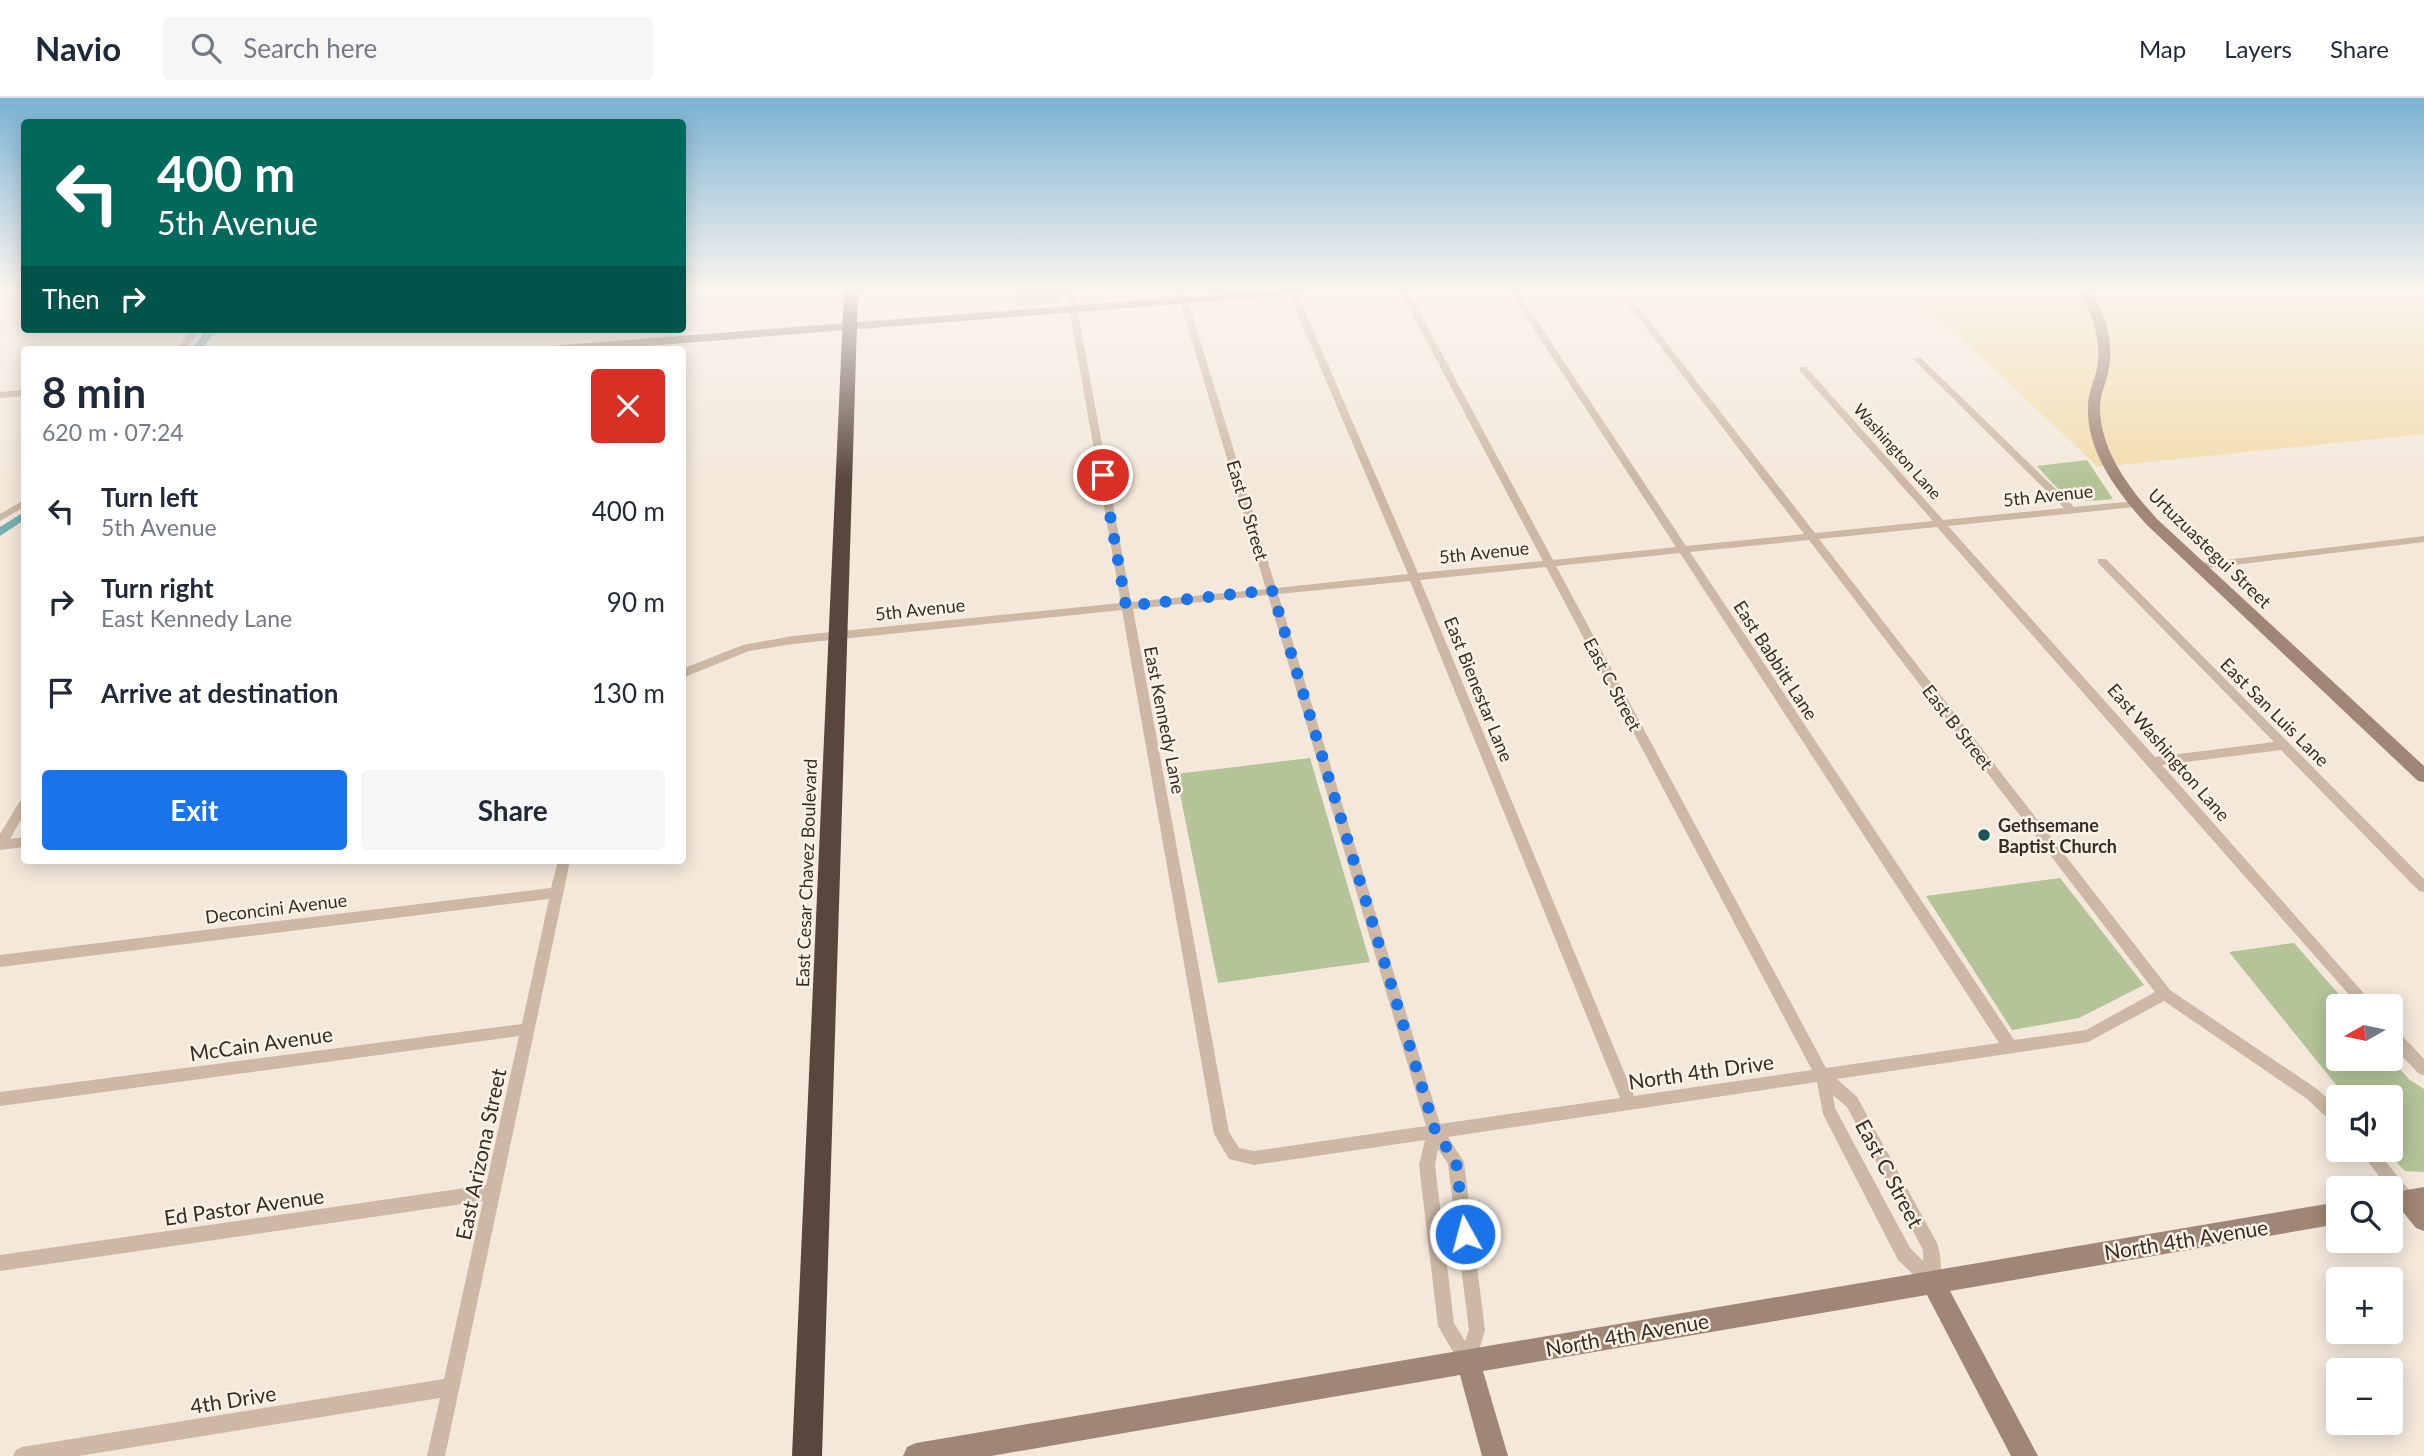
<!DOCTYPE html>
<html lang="en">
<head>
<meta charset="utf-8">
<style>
  body { margin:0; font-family:Lato,sans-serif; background:#f6f6f7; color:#1f2937; height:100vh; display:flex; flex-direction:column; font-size:26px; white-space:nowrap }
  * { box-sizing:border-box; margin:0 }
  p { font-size:23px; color:#747a83 }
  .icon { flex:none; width:38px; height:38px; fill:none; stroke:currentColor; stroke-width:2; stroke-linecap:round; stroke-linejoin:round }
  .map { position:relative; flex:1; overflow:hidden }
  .sheet { position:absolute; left:21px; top:248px; width:665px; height:518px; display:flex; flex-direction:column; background:#fff; border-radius:7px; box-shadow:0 4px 18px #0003 }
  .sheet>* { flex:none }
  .top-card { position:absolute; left:21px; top:21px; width:665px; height:214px; border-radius:7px; box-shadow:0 4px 18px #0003; background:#00695c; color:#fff; overflow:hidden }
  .needle { width:46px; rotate:261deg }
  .fabs { position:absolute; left:2326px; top:896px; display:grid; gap:14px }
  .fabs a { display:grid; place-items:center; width:77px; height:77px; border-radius:7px; background:#fff; box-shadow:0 4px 18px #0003; font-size:35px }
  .pin { position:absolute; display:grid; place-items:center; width:60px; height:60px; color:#fff; margin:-30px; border:4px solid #fff; border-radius:50%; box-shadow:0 2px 7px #0007 }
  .me { position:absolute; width:77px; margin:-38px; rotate:353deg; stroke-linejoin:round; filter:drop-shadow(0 0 5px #0008) }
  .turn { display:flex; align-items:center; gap:24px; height:147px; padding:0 21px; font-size:32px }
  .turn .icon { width:91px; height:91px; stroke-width:2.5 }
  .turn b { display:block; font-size:49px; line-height:60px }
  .then { display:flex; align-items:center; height:66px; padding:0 21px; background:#0003; gap:14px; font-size:26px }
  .round { display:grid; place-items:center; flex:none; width:74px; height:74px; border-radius:7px; background:#f6f6f7 }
  .head { display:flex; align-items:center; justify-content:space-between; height:119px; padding:0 21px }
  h1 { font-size:42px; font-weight:700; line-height:52px }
  .action { display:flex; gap:14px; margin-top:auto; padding:14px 21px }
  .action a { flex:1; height:80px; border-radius:7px; background:#1a73e8; color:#fff; font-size:28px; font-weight:700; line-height:80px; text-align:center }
  .action a+a { background:#f6f6f7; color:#1f2937 }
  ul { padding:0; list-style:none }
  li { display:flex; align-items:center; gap:21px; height:91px; padding:0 21px }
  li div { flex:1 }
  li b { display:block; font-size:26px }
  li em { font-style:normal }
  header { display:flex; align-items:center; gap:42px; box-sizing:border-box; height:98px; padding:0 35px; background:#fff; border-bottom:2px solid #e0e1e3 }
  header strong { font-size:33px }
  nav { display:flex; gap:38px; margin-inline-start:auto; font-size:24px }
  .search { width:490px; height:63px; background:#f6f6f7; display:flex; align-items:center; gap:18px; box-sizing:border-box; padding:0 24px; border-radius:7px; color:#747a83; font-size:26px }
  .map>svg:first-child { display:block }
  .green { fill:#b4c498 }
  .sand { fill:#f2dcad }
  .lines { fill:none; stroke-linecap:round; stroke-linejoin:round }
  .canal { fill:#76afb3; fill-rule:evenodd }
  .street { fill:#ccb8a5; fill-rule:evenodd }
  .secondary { fill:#a08676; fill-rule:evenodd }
  .highway { fill:#59463d; fill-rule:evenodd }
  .route { stroke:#1a73e8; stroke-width:12; stroke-dasharray:0 21.6 }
  .poi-dot { fill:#19565c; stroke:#fbf2e6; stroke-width:2.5 }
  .labels { text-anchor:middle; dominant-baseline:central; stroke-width:5; stroke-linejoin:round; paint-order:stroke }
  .far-street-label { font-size:16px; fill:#372c27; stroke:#fbf2e6 }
  .street-label { font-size:18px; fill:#372c27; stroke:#fbf2e6 }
  .poi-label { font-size:18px; font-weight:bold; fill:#372c27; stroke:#fbf2e6; text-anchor:start }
  .near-street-label { font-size:21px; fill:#372c27; stroke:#fbf2e6 }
</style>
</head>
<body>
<header>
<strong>Navio</strong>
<div class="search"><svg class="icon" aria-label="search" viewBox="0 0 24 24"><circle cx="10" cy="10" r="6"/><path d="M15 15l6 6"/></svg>Search here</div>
<nav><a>Map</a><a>Layers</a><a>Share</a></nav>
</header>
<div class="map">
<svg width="2424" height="1358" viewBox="0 0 2424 1358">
  <rect width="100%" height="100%" fill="#f3e8da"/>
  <path class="green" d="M1014 193H1062L1063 200 1056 205 1015 208Z
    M2087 362 2113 401C2070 406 2065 400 2037 368Z
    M1310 660 1370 864 1218 885 1176 676Z
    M2060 780 2144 887 2079 920 2012 932 1926 798Z
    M2294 845 2349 908H2338V961H2390L2410 982 2424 991V1074L2405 1073 2385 1052H2390V999H2346L2229 854Z"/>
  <path class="sand" d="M1911 193H2424V336L2098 369Z"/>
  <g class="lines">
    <path class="canal" d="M207 231H217L201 252H191Z
      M24 414V422L0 438V429Z"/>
    <path class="street" d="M1066 193H1074L1131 504 1266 491 1177 193H1185L1276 490 1408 476 1288 193H1296L1418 475 1543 463 1400 193H1408L1553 462 1676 449 1509 193H1517L1686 448 1804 436 1618 193H1626L1815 435 1933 423 1800 273V269H1806L1943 422 2064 410 1913 261 1920 259 2074 409 2135 403 2140 406 2135 409 1948 428 2155 659 2274 644 2098 465V461H2106L2424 781V794L2419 793 2281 652 2162 667 2375 908H2359L1937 429 1819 441 2170 892 2317 991 2338 1010V1027L2333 1025 2307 1001 2164 903 2088 944 1837 981 1857 999 1937 1145C1941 1157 1943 1177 1938 1189L1932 1191 1926 1189 1898 1162 1823 1016 1817 984 1448 1039 1464 1064 1485 1232 1474 1269 1468 1272 1462 1269 1438 1228 1419 1067 1425 1042 1254 1067 1229 1061 1214 1036 1122 512 793 546 749 553 682 580V571L743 547 793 538 1121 505ZM1809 442 2155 894 2086 932 2014 942 1690 454ZM1680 455 1999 945 1826 970 1556 468ZM1546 469 1812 972 1634 998 1420 482ZM1410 483 1620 1000 1440 1026 1278 496ZM1268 497 1426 1028 1254 1053 1239 1050 1229 1034 1133 511ZM1833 997 1847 1009 1923 1152V1163L1910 1150 1835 1010ZM1438 1051 1448 1066 1469 1232 1465 1243 1454 1225 1435 1067Z
      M193 231H202L185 252H176Z
      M24 292V298L0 300V294Z
      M24 402V409L0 423V416Z
      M2424 438V444L2200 471 2195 468 2200 465Z
      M24 701V716L10 741 24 739V749L0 752V736L20 703Z
      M558 763H570L445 1358H427L440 1300 78 1358H13L16 1352 22 1349 444 1281 483 1103 0 1173V1157L486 1087 519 938 0 1008V994L522 926 549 801 0 869V857L551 790Z
      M2390 928 2395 930 2424 961V977L2419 976 2390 945Z
      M2359 1052H2376L2414 1098 2416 1103 2414 1108 2408 1111 2402 1108 2390 1093V1090H2388Z"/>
    <path class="secondary" d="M1261 193H1309L1303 196 596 252H543L549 248Z
      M2079 193H2091C2105 216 2114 242 2109 270 2107 283 2101 294 2100 307 2099 351 2129 390 2157 421L2424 668V684L2418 683 2147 427C2118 395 2086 354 2088 308 2088 295 2094 283 2097 271 2102 243 2093 217 2079 193Z
      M2424 1089V1133L2416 1130 2403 1114 2390 1117V1095Z
      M2338 1104V1126L1950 1193 2038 1358H2011L1927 1197 1483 1273 1508 1358H1482L1460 1277 991 1358H903L907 1349 916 1345Z"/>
    <path class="highway" d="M844 193H858L822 1358H792Z"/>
  </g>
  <linearGradient id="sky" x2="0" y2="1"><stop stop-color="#7ab2d3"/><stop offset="0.5" stop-color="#faf5ee"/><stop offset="1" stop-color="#faf5ee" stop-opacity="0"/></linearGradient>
  <rect width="2424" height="383" fill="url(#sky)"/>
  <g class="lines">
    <path class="route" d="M1103 377 1126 508 1272 492 1435 1032 1456 1064 1465 1136"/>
  </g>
  <circle class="poi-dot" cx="1984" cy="737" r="7"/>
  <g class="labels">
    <g class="far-street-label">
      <text transform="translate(1898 353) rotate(48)">Washington Lane</text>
    </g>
    <g class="street-label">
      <text transform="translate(2048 397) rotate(-6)">5th Avenue</text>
      <text transform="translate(1248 412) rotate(73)">East D Street</text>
      <text transform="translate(2210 450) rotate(44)">Urtuzuastegui Street</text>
      <text transform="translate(1484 454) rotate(-6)">5th Avenue</text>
      <text transform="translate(920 511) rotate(-6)">5th Avenue</text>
      <text transform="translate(1776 562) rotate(57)">East Babbitt Lane</text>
      <text transform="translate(1613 586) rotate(62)">East C Street</text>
      <text transform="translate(1479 591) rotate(68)">East Bienestar Lane</text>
      <text transform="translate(2275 614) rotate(45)">East San Luis Lane</text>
      <text transform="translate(1165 622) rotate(79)">East Kennedy Lane</text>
      <text transform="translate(1958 629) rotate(52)">East B Street</text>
      <text transform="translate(2169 654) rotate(49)">East Washington Lane</text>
      <text transform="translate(806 775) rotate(-88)">East Cesar Chavez Boulevard</text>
      <text transform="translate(276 810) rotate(-7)">Deconcini Avenue</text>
    </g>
    <g class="poi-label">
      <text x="1998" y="727">Gethsemane<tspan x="1998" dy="21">Baptist Church</tspan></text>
    </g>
    <g class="near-street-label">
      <text transform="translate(261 945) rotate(-8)">McCain Avenue</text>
      <text transform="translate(1701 973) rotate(-8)">North 4th Drive</text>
      <text transform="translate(480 1056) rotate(-78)">East Arizona Street</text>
      <text transform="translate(1890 1075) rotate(62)">East C Street</text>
      <text transform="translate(244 1108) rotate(-8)">Ed Pastor Avenue</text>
      <text transform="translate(2186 1141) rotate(-9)">North 4th Avenue</text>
      <text transform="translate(1627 1236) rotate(-10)">North 4th Avenue</text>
      <text transform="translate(233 1301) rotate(-9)">4th Drive</text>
    </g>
  </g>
</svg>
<div class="fabs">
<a><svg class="needle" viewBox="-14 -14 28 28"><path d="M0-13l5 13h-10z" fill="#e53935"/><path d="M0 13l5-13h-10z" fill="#747a83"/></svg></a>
<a><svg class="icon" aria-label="sound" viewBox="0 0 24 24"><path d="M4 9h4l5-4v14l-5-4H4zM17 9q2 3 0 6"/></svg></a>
<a><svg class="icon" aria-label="search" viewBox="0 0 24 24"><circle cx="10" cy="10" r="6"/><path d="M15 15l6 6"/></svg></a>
<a>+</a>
<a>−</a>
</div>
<div class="pin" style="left:1103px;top:377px;background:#d93025"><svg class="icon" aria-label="arrive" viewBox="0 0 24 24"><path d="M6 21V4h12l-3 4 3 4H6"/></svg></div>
<svg class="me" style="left:1465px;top:1136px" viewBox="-20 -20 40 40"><circle r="17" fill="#1a73e8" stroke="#fff" stroke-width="3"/><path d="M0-11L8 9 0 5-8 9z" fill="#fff"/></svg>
<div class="top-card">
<div class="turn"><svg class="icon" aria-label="left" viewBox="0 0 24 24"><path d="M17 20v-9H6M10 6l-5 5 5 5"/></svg><div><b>400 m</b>5th Avenue</div></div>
<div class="then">Then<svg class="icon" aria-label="right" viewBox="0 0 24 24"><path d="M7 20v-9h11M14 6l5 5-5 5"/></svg></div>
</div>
<section class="sheet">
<div class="head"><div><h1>8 min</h1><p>620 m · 07:24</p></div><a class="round" style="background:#d93025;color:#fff"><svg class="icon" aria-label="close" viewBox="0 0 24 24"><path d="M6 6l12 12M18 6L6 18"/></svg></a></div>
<ul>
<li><svg class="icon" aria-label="left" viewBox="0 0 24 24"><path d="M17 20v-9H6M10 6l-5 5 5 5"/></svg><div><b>Turn left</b><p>5th Avenue</p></div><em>400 m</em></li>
<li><svg class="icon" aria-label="right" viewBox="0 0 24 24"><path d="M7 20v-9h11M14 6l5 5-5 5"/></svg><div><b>Turn right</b><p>East Kennedy Lane</p></div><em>90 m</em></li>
<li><svg class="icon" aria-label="arrive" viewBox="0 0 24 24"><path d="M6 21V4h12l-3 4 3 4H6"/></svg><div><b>Arrive at destination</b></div><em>130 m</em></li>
</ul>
<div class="action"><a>Exit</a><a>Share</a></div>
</section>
</div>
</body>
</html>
